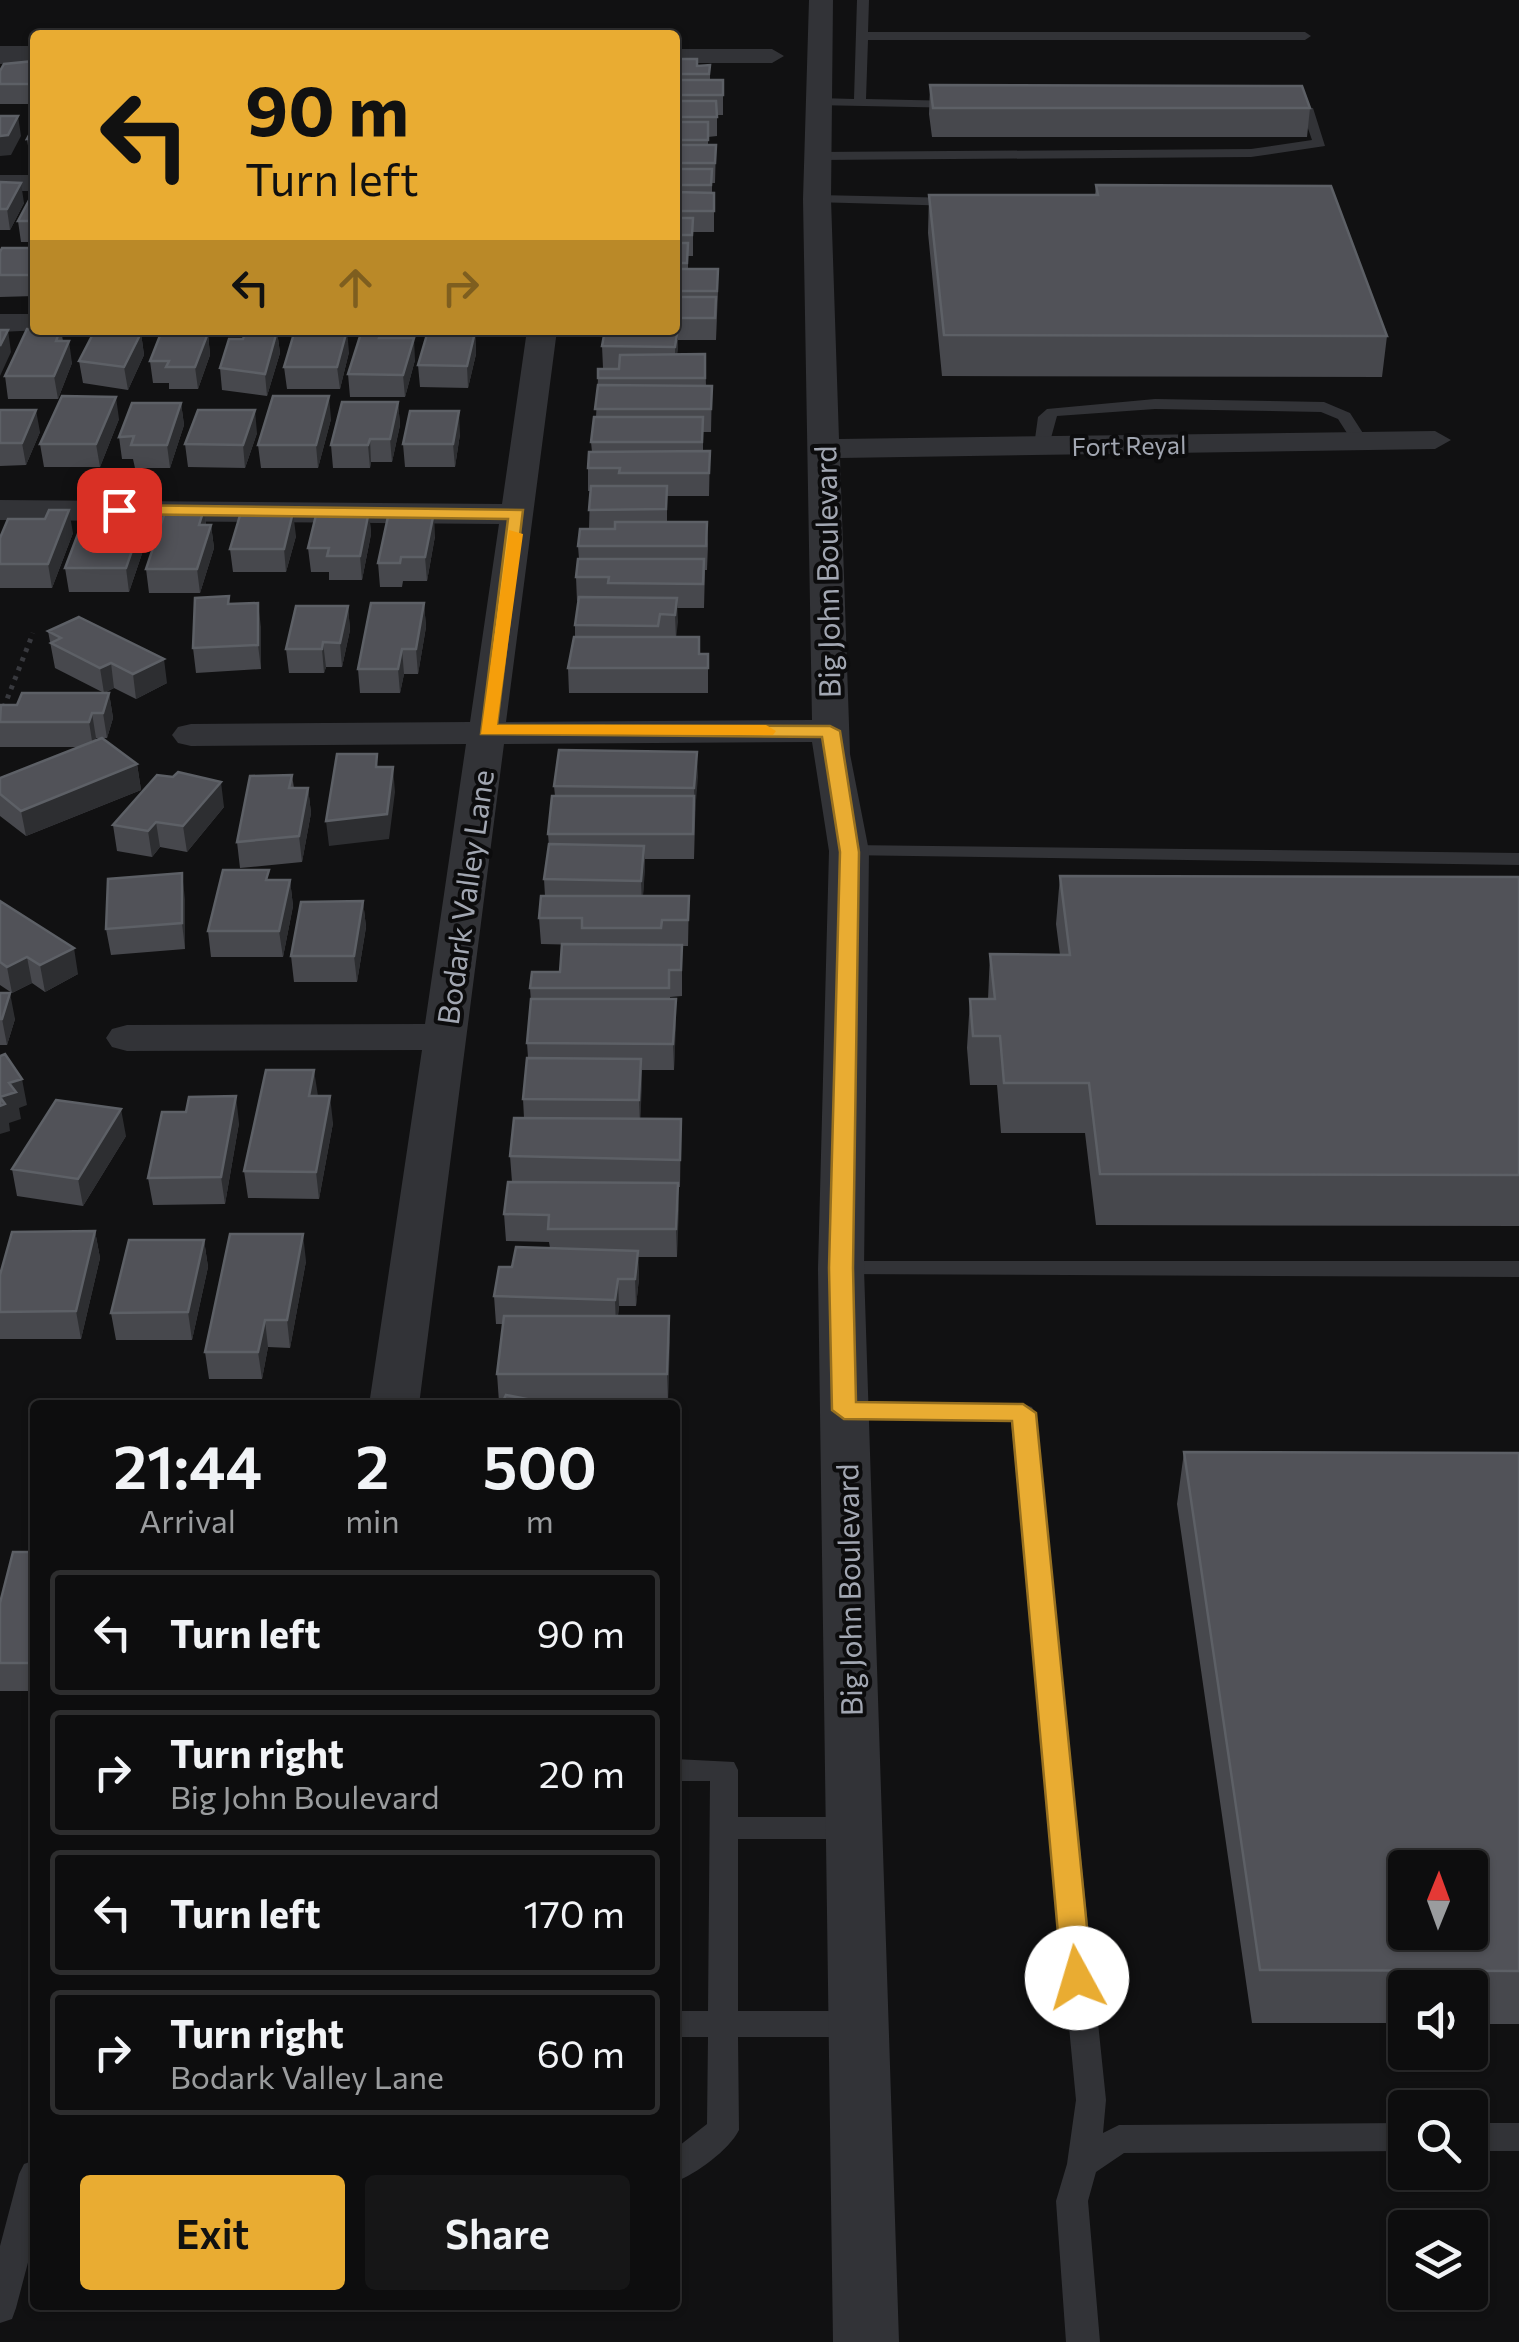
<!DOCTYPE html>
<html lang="en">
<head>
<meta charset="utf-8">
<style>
  body { margin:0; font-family:Commissioner,sans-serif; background:#161617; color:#f1f3f6; height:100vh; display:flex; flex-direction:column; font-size:38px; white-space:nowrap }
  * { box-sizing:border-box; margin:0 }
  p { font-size:32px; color:#9a9c9e }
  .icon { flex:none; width:55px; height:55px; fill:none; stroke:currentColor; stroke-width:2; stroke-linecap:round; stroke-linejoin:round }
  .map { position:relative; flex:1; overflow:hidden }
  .drawer { position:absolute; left:30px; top:1400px; width:650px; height:910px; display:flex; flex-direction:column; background:#0d0d0e; border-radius:10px; box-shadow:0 2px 8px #0004,0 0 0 2px #2d2d2e }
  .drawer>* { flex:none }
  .hud { position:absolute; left:30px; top:30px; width:650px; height:305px; border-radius:10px; box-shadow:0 2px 8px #0004,0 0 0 2px #2d2d2e; background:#e9ac32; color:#111; overflow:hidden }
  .needle { width:65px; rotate:1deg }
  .buttons { position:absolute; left:1388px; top:1850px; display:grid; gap:20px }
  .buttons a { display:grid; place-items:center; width:100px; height:100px; border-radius:10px; background:#0d0d0e; box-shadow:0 2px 8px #0004,0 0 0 2px #2d2d2e; font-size:50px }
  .pin { position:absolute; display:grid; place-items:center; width:85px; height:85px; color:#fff; margin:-42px; border-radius:20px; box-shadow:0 5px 15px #0006 }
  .me { position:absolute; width:110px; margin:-55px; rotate:354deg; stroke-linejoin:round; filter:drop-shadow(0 0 8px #0008) }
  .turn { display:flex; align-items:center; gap:35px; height:210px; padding:0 50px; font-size:45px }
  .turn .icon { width:130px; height:130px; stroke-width:2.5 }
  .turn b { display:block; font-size:70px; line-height:85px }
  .lanes { display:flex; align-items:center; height:95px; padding:0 50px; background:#0003; justify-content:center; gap:50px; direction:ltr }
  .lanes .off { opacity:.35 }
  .eta { display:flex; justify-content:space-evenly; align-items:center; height:170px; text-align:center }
  .eta b { font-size:60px; font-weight:600; line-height:70px }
  .action { display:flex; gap:20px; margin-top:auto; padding:20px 50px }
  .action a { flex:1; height:115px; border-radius:10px; background:#e9ac32; color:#111; font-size:40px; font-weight:600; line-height:115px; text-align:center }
  .action a+a { background:#161617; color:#f1f3f6 }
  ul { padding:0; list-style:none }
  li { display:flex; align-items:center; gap:30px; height:125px; margin:0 20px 15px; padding:0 30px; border:5px solid #2d2d2e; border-radius:10px }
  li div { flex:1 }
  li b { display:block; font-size:38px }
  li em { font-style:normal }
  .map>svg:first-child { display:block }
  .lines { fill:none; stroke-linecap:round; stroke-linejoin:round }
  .path { stroke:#38393e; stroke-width:5; stroke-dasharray:4 6; stroke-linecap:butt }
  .service { fill:#323337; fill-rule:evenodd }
  .minor { fill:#323337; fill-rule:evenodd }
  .tertiary { fill:#323337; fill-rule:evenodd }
  .wall { fill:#47484d }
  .shaded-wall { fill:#2d2e31 }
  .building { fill:#515258; stroke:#5d6066; stroke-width:2.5; fill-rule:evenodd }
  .route { fill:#e9ac32; stroke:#977020; stroke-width:2.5 }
  .slow { fill:#f59e0b }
  .labels { text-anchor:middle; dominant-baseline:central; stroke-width:8; stroke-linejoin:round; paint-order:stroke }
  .far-street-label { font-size:25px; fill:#a2a7b2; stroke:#0c0c0d }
  .street-label { font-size:30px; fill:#a2a7b2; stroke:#0c0c0d }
</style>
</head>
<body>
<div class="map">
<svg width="1519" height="2342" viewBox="0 0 1519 2342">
  <rect width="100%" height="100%" fill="#111112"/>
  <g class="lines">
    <path class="path" d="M0 717 33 633"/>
    <path class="service" d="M857 0H869L868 32H1305L1311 36 1305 40H868L866 99 957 101 962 102V108L814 105V99L819 98 854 99Z
      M1284 104 1313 108 1325 146 1251 157 818 160 811 156 818 152 1251 149 1312 140 1303 114 1279 111V105Z
      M817 195 958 198 965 202 958 206 812 202 810 199Z
      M1155 399 1324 402 1350 413 1368 441 1354 444 1338 419 1321 412 1155 409 1057 416 1048 449 1034 446 1038 417 1047 409Z
      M849 845 1519 853V865L842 855 839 851 842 847Z
      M841 1261H1519V1277L833 1274 829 1269 833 1264Z
      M844 1401 1023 1404 1032 1407 1035 1413 1106 2100 1103 2133 1119 2125 1405 2123V2151L1124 2153 1096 2172 1088 2201 1100 2342H1066L1056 2201 1067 2164 1076 2100 1011 1421 835 1416 832 1410 835 1404Z
      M675 1759 734 1762 738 1770V1817H854L864 1820 868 1828 864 1836 854 1839H738V2011H856L867 2015 871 2024 867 2033 856 2037H738L739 2130C729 2150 696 2174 675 2182V2149L707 2124 708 2037H675V2011H708L710 1781H675Z
      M1470 2123H1519V2151H1470Z
      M35 2160V2236L16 2308 12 2319 0 2323V2246L19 2174 24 2164Z"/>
    <path class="minor" d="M809 0H833L831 199 839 439 1435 431 1451 440 1435 449 840 458 850 754 869 851 864 1269 899 2342H833L818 1269 829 851 812 742 504 744 419 1405H369L422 1050 127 1051 112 1047 106 1038 112 1029 127 1025 425 1024 466 744 191 746 178 743 172 735 178 727 191 724 470 722 499 524 0 520V500L502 504 527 330H557L506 722 812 720 803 199Z
      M675 49H772L784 56 772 63H675Z
      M0 175H35V191H0Z
      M0 314H35V330H42L0 332Z"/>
    <path class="tertiary" d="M0 46H35V64H0Z"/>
  </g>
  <path class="wall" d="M675 59 697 66 710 65V80H723V115H717V136L708 137V145H716L715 183H712V193H714V232H693V256H688V269L718 291 716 340H678L677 354H705L706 386H712L711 432H703V451H710L709 496H667V522H707L708 545 707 570H705L704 608H677L676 637H699V654H708V693H569L568 668 575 637V625L578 601H577L576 577 579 559 578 546 589 529 590 491H588V468L592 452 591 442 596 417 598 378 619 369 603 368 602 346 675 330Z
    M35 61V104H0V71Z
    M930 85 1310 108 1307 137H932L929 114Z
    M35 124V159H30L27 139Z
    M0 182 24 203 10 230H0Z
    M1096 185 1387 336 1382 377 942 376 928 233 929 195H1095Z
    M35 189V242H21L18 221Z
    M35 248V296L0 297V252Z
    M61 330 63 341 72 363 58 399H8L5 376Z
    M382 330 383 338 415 360 405 397H350L348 374Z
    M277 331 280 353 267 396 222 390 220 368Z
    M475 332 476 354 468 388 420 387 418 365Z
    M141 333 144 355 128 390 83 383 79 361Z
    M208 333 210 355 198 389H169V383H153L150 361Z
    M349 352 340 389H287L284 367Z
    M398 402 400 425 392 462H371L370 468H333L331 445Z
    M181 403 184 425 170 468H135L133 459H122L119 437Z
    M0 410 40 432 26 465 0 466Z
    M119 419 100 467H44L40 444Z
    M331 419 318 468H261L258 445Z
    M257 433 245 468 188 467 185 444Z
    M460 434 455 467H405L403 444Z
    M204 509 206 525H211L214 548 200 593H149L146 569Z
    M369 511 371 534 362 580H329V572H311L308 548Z
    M45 519 73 533 52 588H0V538Z
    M149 533 129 592H69L65 568Z
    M296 536 286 572H233L230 549Z
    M435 536 427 581H403L402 587H380L378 563Z
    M424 603 426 627 418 674H404L400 693H360L358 669Z
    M230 604 261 627V669L196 673 193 648Z
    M348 606 350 630 342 667H326L324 673H289L286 649Z
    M48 631 167 683 136 699 114 688 104 693 55 668Z
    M109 693 113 718 107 738H96L95 741 137 764 141 790 26 836 0 816V778L79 747H0V707Z
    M697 752 694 859H645L643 896H689L688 946H682V996L670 997V999H676L674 1070H642L640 1119H681L680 1187H678L677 1257H638L639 1278 636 1306H619L618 1316H669L668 1402H499L497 1374 503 1324H496L494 1296 512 1267 550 1248 549 1242 506 1241 504 1214 512 1182 510 1156 524 1118 523 1099 528 1058 527 1043 531 1002 530 988 560 972 583 945 541 944 539 918 545 896 544 879 549 847 548 834 555 796 554 786Z
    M292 775 294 788H308L311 813 302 862 240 868 237 842Z
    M224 807 187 852 160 847 152 857 117 851 113 825Z
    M1060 876 1519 877V1226L1096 1225 1085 1133H1001L997 1085H970L967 1048 970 999H988L990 954 1060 955 1056 924Z
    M270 880H290L293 906 283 957H211L208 931Z
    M185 899V949L111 955 106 929Z
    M0 901 78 974 45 992 32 983 12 993 0 985Z
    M363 901 366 927 357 982H294L291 956Z
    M0 993 15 1019 7 1045H0Z
    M318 1096 333 1123 319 1199 248 1198 244 1171Z
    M186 1112 239 1123 225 1204 153 1205 148 1178Z
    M126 1136 83 1206 17 1196 12 1169Z
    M95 1231 100 1258 81 1339H0V1275Z
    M204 1240 208 1267 192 1340H116L111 1313Z
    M306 1261 290 1348 268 1347 262 1379H209L205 1352Z
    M1184 1452 1519 1453V2024H1470V1988H1405V2023H1252L1177 1504Z
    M35 1552V1691H0V1603Z"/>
  <path class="shaded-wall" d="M18 116 21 136 11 155 0 156V136Z
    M21 183 24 203 10 230 7 209Z
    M678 327V349L675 369V347Z
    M8 330 11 352 0 376V346Z
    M347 330 349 352 340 389 337 367Z
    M277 331 280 353 267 396 265 374Z
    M475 332 476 354 468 388 467 366Z
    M141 333 144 355 128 390 124 367Z
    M208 333 210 355 198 389 195 367Z
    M414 338 415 360 405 397 403 375Z
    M69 341 72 363 58 399 54 376Z
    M329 396 331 419 318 468 316 445Z
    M116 397 119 419 100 467 96 444Z
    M398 402 400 425 392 462 390 439Z
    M181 403 184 425 170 468 167 445Z
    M36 410 40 432 26 465 22 443Z
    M255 410 257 433 245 468 243 445Z
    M459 411 460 434 455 467 453 444Z
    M370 439 371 462 370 468 368 445Z
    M204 509 207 533 199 525Z
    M69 510 73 533 52 588 48 564Z
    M146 510 149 533 129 592 126 568Z
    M369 511 371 534 362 580 360 556Z
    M293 512 296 536 286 572 284 549Z
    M434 512 435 536 427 581 425 557Z
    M211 525 214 548 200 593 197 569Z
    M677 598 678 622 676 639 675 615Z
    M258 603 261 627V669L258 645Z
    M424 603 426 627 418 674 416 649Z
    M348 606 350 630 342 667 340 643Z
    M323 642 326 667 324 673 322 649Z
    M402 649 404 674 400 693 398 669Z
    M164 659 167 683 136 699 133 674Z
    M111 663 114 688 104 693 100 668Z
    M109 693 113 718 107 738 103 713Z
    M92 713 96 738 93 747 89 722Z
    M697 752 698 777 695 813 694 788Z
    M137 764 141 790 26 836 21 811Z
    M393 767 395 792 389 839 329 846 326 821Z
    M221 782 224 807 187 852 183 826Z
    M308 788 311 813 302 862 299 836Z
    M156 822 160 847 152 857 148 831Z
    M644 846 645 871 642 907 641 881Z
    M182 873 185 899V949L182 923Z
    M290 880 293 906 283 957 279 931Z
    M363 901 366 927 357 982 354 956Z
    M74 948 78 974 45 992 40 965Z
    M27 957 32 983 12 993 7 967Z
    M10 993 15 1019 7 1045 2 1019Z
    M676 999V1026L674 1070 673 1044Z
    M641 1059 642 1085 640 1127 639 1100Z
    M314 1070 318 1096H309Z
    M22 1079 27 1105 19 1108 21 1119 9 1123 10 1131 0 1134V1097L9 1083Z
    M236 1096 239 1123 225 1204 221 1177Z
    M330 1096 333 1123 319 1199 316 1172Z
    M121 1109 126 1136 83 1206 78 1179Z
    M678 1183 679 1210 677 1257 676 1229Z
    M95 1231 100 1258 81 1339 76 1311Z
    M303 1234 306 1261 290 1348 287 1320Z
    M204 1240 208 1267 192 1340 188 1312Z
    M638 1251 639 1278 636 1306 635 1279Z
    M618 1279 619 1306 616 1328 615 1300Z
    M669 1316 670 1343 668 1402 667 1374Z
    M265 1320 268 1347 262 1379 258 1352Z
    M679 1428 680 1456 675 1469V1439Z"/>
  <path class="building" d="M675 59H697V66L710 65 709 74H675Z
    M35 61V84H0V71L4 64Z
    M675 80H723V95H675Z
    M930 85 1302 86 1310 108H933Z
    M675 101H716L717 117H675Z
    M0 116H18L8 135 0 136Z
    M675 122H708V140H675Z
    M35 124V138L27 139Z
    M675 145H716L715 163H675Z
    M675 169H712L711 185H675Z
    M0 182 21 183 7 209H0Z
    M1096 185 1331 186 1387 336 944 335 929 195H1098Z
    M35 189V221H18Z
    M675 192 714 193V211H675Z
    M675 218H693L692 235H675Z
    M675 243H688L687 263H675Z
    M2 248H35V271L33 275H0V252Z
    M675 269H718L717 291H675Z
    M675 297H716L715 318H675Z
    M675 327H678L675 347 602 346 605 330H675Z
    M27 329 60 330 56 341H69L54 376H5Z
    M0 330H8L0 346Z
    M295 330H347L337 367H284Z
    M362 330H382L379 338H414L403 375 348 374Z
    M246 331H277L265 374 220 368 229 339H243Z
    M428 331 475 332 467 366 418 365Z
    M94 332 141 333 124 367 79 361Z
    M161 333H208L195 367H166L169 361H150Z
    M705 354V378H598V369H619L620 355Z
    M598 385 712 386 711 409H595Z
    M62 396 116 397 96 444H40Z
    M273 396H329L316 445H258Z
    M342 402H398L390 439H370L368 445H331Z
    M132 403H181L167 445H131L134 436 119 437Z
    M0 410H36L22 443H0Z
    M198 410H255L243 445 185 444Z
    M410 411H459L453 444H403Z
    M594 417H703L702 442H591Z
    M710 451 709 473H619L620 468H588L589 452Z
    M591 486H667L666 509 589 510Z
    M166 509H204L199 525H211L197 569H146Z
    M49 510H69L48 564H0V538L8 519H45Z
    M87 510H146L126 568H65Z
    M317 511H369L360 556H327L329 548H308Z
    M241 512H293L284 549H230Z
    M389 512H434L425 557H401L400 563H378Z
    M615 522H707L706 546H578L580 529H615Z
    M578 559H704L703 584 608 583 609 577H576Z
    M229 596 228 604 258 603V645L193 648 195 598Z
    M579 597 677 598 675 615 660 614 658 626 575 625Z
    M371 603H424L416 649H402L398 669H358Z
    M296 606H348L340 643 323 642 322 649H286Z
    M79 617 164 659 133 674 111 663 100 668 51 643 61 638 48 631Z
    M574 637H699V654H708V668H568Z
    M22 693H109L103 713H92L89 722H0L1 705H17Z
    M102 738 137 764 21 811 0 794V778Z
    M559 750 697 752 694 788 554 786Z
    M337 754H377L376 767H393L387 814 326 821Z
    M178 772 221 782 183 826 156 822 148 831 113 825 157 775 173 777Z
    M292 775 289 788H308L299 836 237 842 250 776Z
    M552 796H694L693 834H548Z
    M549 844 644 846 641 881 544 879Z
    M223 870H269L266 880H290L279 931H208Z
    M182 873V923L106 929 108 879Z
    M1060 876 1519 877V1175L1100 1174 1089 1083H1004L1000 1036H973L970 999H995L990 954 1070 955Z
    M541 896H689L688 920H662L661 928H582V918H539Z
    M0 901 74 948 40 965 27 957 7 967 0 962Z
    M363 901 354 956H291L301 902Z
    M562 944 682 945 681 970H669V988H530L532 972H560Z
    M0 993H10L2 1019H0Z
    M531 999H676L673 1044 527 1043Z
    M5 1054 22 1079 9 1083 16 1092 0 1097 5 1104 0 1106V1056Z
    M527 1058 641 1059 639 1100 523 1099Z
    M266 1070H314L309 1096H330L316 1172 244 1171Z
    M236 1096 221 1177 148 1178 162 1112H186L189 1097Z
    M56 1100 121 1109 78 1179 12 1169Z
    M514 1118 681 1119 680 1160 510 1156Z
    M508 1182 678 1183 676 1229H548L549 1215 504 1214Z
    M95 1231 76 1311 0 1312V1275L12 1232Z
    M230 1234H303L287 1320H265L258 1352H205Z
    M129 1240H204L188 1312 111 1313Z
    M516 1247 638 1251 635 1279H618L615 1300 494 1296 499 1267H512Z
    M504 1316H669L667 1374H497Z
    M506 1395 557 1405H501Z
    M1184 1452 1519 1453V1971L1260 1970ZM1405 1868H1470V1932H1405Z
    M13 1552H35V1663H0V1603Z"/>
  <path class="route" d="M119 505 523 510 497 725 830 726 840 731 859 852 853 1268 856 1402 1023 1404 1036 1413 1092 1978 1088 1987 1077 1991 1067 1987 1062 1978 1012 1421 844 1419 832 1410 829 1268 840 852 822 737 481 734 508 519 113 514V506Z"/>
  <path class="slow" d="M509 530 523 534 497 725H766L776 731 773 735 481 734Z"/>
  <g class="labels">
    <g class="far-street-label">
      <text transform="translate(1129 445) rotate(-1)">Fort Reyal</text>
    </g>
    <g class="street-label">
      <text transform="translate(826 572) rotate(-91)">Big John Boulevard</text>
      <text transform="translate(464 897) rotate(-82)">Bodark Valley Lane</text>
      <text transform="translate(848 1590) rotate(-91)">Big John Boulevard</text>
    </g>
  </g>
</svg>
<div class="buttons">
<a><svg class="needle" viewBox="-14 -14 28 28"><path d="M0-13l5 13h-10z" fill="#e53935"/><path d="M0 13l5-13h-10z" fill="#9a9c9e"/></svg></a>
<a><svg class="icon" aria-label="sound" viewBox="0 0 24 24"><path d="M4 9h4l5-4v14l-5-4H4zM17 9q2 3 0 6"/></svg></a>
<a><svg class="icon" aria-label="search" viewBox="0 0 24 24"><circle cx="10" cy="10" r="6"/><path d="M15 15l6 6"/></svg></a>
<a><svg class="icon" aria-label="layers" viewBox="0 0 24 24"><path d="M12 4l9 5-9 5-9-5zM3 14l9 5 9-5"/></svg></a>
</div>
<div class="pin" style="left:119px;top:510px;background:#d93025"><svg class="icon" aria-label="arrive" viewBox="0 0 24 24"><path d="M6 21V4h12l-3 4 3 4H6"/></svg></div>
<svg class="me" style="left:1077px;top:1978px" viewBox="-20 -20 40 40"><circle r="19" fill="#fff"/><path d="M0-13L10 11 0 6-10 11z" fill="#e9ac32"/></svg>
<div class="hud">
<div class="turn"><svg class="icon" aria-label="left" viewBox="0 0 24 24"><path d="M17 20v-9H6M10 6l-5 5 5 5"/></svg><div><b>90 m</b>Turn left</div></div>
<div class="lanes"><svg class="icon" aria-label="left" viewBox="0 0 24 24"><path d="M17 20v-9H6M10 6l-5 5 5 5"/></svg><svg class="icon off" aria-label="ahead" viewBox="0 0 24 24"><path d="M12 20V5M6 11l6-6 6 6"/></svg><svg class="icon off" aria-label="right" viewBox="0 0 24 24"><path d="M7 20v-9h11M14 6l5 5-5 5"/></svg></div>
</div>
<section class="drawer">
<div class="eta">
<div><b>21:44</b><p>Arrival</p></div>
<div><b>2</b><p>min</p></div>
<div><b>500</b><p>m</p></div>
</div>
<ul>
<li><svg class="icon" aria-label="left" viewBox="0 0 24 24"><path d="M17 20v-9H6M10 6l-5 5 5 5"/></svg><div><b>Turn left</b></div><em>90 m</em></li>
<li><svg class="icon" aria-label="right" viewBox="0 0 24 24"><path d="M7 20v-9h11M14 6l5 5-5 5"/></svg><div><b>Turn right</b><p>Big John Boulevard</p></div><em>20 m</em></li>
<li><svg class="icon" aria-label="left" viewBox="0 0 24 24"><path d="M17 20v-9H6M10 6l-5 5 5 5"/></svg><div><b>Turn left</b></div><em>170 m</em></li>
<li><svg class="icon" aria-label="right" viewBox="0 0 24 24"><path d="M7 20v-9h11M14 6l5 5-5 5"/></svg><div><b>Turn right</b><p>Bodark Valley Lane</p></div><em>60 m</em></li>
</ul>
<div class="action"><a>Exit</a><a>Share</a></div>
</section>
</div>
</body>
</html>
